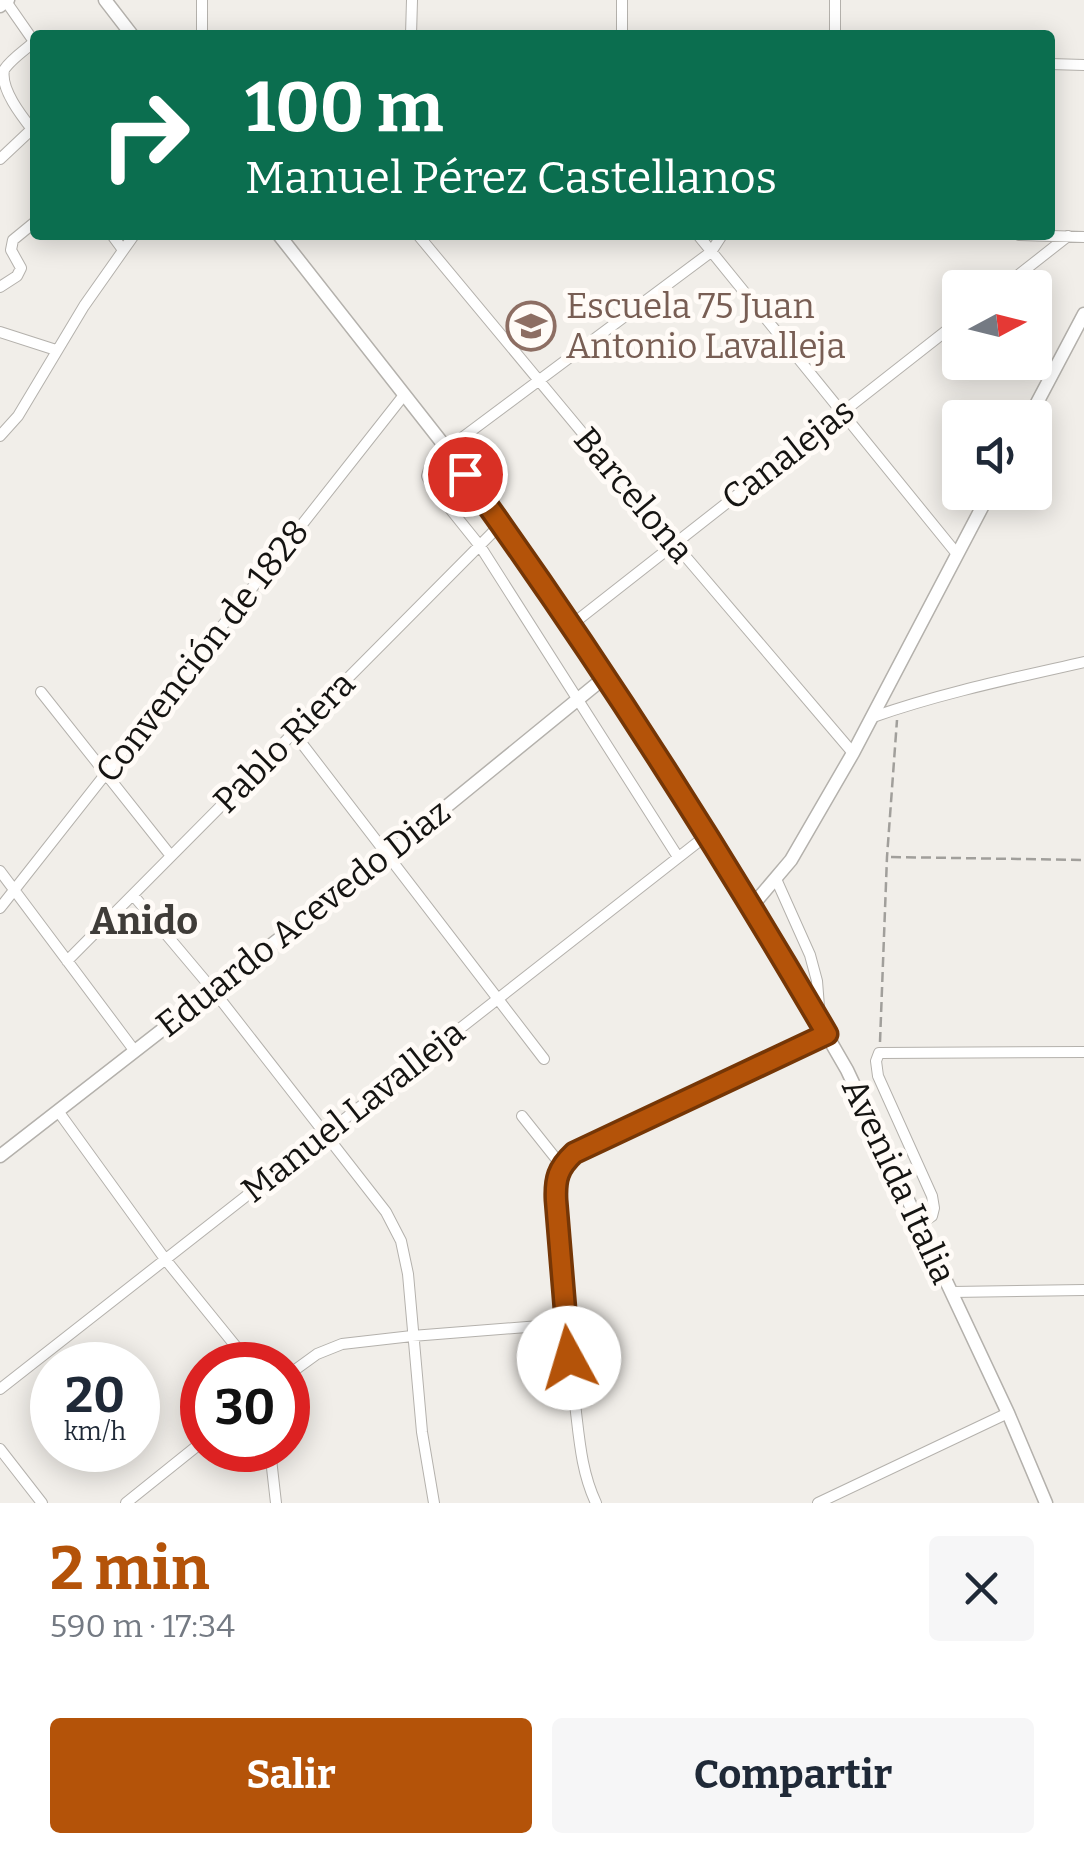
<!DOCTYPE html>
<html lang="es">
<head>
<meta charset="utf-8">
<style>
  body { margin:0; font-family:Bitter,serif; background:#f6f6f7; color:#1f2937; height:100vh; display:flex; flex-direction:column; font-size:38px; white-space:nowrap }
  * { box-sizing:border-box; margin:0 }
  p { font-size:32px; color:#747a83 }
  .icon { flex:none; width:55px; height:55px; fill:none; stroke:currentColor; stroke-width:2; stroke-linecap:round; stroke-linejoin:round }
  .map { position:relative; height:1503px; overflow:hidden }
  .details { display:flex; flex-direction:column; background:#fff; flex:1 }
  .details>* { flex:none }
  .guide { position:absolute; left:30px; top:30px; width:1025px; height:210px; border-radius:10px; box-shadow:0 5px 25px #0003; background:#0b6e4f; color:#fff; overflow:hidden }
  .needle { width:65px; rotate:83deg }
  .buttons { position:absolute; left:942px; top:270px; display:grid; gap:20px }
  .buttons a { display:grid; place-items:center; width:110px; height:110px; border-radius:10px; background:#fff; box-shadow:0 5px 25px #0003; font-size:50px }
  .speed { position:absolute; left:30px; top:1342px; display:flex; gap:20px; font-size:50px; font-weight:700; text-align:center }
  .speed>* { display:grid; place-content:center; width:130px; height:130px; border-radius:50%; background:#fff; box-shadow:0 5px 25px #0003; line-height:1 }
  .speed small { font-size:25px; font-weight:400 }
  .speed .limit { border:15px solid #d22; background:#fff; color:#111 }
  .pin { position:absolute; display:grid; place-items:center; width:85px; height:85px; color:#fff; margin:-42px; border:5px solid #fff; border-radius:50%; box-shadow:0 2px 10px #0007 }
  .me { position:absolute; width:110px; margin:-55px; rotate:354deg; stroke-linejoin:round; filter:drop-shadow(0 0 8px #0008) }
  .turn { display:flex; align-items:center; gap:35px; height:210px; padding:0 50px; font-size:45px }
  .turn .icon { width:130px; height:130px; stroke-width:2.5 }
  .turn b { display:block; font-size:70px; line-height:85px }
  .round { display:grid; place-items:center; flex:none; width:105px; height:105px; border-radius:10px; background:#f6f6f7 }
  .summary { display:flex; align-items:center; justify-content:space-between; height:170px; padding:0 50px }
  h1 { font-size:60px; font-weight:700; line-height:75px; color:#b45309 }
  .action { display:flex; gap:20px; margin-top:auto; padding:20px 50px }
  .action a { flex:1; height:115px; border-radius:10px; background:#b45309; color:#fff; font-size:40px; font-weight:700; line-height:115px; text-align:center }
  .action a+a { background:#f6f6f7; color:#1f2937 }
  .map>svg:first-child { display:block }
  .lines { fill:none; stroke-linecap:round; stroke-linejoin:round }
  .minor-casing { stroke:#b4b1ac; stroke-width:12 }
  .tertiary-casing { stroke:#b4b1ac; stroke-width:15 }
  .path { stroke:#a19f9b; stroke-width:2.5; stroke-dasharray:10 5; stroke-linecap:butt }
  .minor { stroke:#fff; stroke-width:10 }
  .tertiary { stroke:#fff; stroke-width:12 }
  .route-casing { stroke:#753606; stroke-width:25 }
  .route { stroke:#b45309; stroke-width:18 }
  .labels { text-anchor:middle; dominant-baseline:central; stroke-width:10; stroke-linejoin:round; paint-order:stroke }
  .education-label { font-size:35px; fill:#785e54; stroke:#fffbf7; text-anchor:start }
  .street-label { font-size:35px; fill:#151412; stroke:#fffbf7 }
  .neighbourhood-label { font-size:38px; font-weight:bold; fill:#3f3c38; stroke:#fffbf7 }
</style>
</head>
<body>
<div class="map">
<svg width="1084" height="1503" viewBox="0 0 1084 1503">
  <rect width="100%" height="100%" fill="#f1eee9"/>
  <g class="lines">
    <g class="minor-casing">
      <path id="minor" d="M5 0 35 43
        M202 35V0
        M411 35 412 0
        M622 35V0
        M835 35V0
        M34 42C25 50 10 60 4 70 0 90 24 119 35 133
        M1050 64 1084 65
        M0 159 32 129
        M112 235 123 250
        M418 235 674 543 853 753
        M698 235 957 554
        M1019 235 1084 237
        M0 287 17 276 21 268 11 250 13 240 35 222
        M1002 288 1068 236
        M0 332 56 350
        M0 436 18 416 84 306 134 235
        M570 626 960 320
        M41 692 171 856
        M873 717C941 693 1014 678 1084 662
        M293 732 544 1059
        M678 857 480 546 431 485 427 476 430 466 447 449 711 252 722 235
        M0 871 134 1050
        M776 879 810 955 817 981 820 1020
        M133 895 213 990 386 1212 401 1241 408 1274 422 1432 434 1503
        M0 908 404 395
        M67 961 501 524
        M58 1111 165 1259 251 1365
        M522 1116 561 1165
        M920 1224 932 1216 934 1208 932 1196 878 1076 876 1061 879 1053 1084 1052
        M952 1292 1084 1290
        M288 1375 317 1354 342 1344 412 1336 565 1324
        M0 1389 707 835
        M0 1449 42 1503
        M270 1450 276 1503
        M126 1503 202 1442
        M596 1503C580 1469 579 1433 574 1396 566 1331 561 1266 556 1200 555 1179 558 1168 574 1153L827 1034
        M818 1503 1008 1413"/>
    </g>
    <g class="tertiary-casing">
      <path id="tertiary" d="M105 0 132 35
        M0 6 8 0
        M279 235 447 449 501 524 752 906 847 1070 1008 1413 1046 1503
        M1029 418 1084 314
        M752 906 791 860 853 753 990 492
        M0 1156 387 855 604 678"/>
    </g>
    <path class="path" d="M891 857 1084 860
      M880 1042 887 857 897 720"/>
    <use href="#minor" class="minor"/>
    <use href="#tertiary" class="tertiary"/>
  </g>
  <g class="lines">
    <g class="route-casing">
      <path id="route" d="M465 474C595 654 715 842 827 1034L574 1153C558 1168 555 1179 556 1200L569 1358"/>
    </g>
    <use href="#route" class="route"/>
  </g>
  <defs>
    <g id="school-ring" transform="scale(2.5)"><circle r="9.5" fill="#fffbf7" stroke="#8d6e63" stroke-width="1.5"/><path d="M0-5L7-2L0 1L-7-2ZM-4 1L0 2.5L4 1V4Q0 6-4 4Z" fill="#8d6e63"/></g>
  </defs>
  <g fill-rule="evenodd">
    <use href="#school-ring" x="531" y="326"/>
  </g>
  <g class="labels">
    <g class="education-label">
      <text x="566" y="306">Escuela 75 Juan<tspan x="566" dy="40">Antonio Lavalleja</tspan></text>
    </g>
    <g class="street-label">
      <text transform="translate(788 454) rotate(-38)">Canalejas</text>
      <text transform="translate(634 495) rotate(50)">Barcelona</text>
      <text transform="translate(202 651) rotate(-52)">Convención de 1828</text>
      <text transform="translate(284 742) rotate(-45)">Pablo Riera</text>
      <text transform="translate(303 918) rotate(-38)">Eduardo Acevedo Diaz</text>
      <text transform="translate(353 1111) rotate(-38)">Manuel Lavalleja</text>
      <text transform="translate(899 1181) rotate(65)">Avenida Italia</text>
    </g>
    <g class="neighbourhood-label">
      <text x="144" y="921">Anido</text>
    </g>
  </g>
</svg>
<div class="buttons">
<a><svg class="needle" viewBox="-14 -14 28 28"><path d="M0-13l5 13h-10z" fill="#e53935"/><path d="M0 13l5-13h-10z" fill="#747a83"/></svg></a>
<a><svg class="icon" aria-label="sound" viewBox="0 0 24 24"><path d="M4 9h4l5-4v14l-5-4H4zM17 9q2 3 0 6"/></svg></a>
</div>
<div class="speed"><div>20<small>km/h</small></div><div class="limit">30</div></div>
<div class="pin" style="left:465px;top:474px;background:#d93025"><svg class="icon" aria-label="arrive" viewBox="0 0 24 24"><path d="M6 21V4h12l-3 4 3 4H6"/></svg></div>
<svg class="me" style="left:569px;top:1358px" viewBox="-20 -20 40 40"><circle r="19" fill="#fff"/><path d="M0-13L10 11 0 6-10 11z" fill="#b45309"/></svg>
<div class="guide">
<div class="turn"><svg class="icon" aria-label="right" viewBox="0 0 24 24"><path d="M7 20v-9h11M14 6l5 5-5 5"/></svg><div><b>100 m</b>Manuel Pérez Castellanos</div></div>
</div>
</div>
<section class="details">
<div class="summary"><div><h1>2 min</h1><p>590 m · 17:34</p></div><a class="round"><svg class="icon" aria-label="close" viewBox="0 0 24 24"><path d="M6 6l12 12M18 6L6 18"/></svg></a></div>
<div class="action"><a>Salir</a><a>Compartir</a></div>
</section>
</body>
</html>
